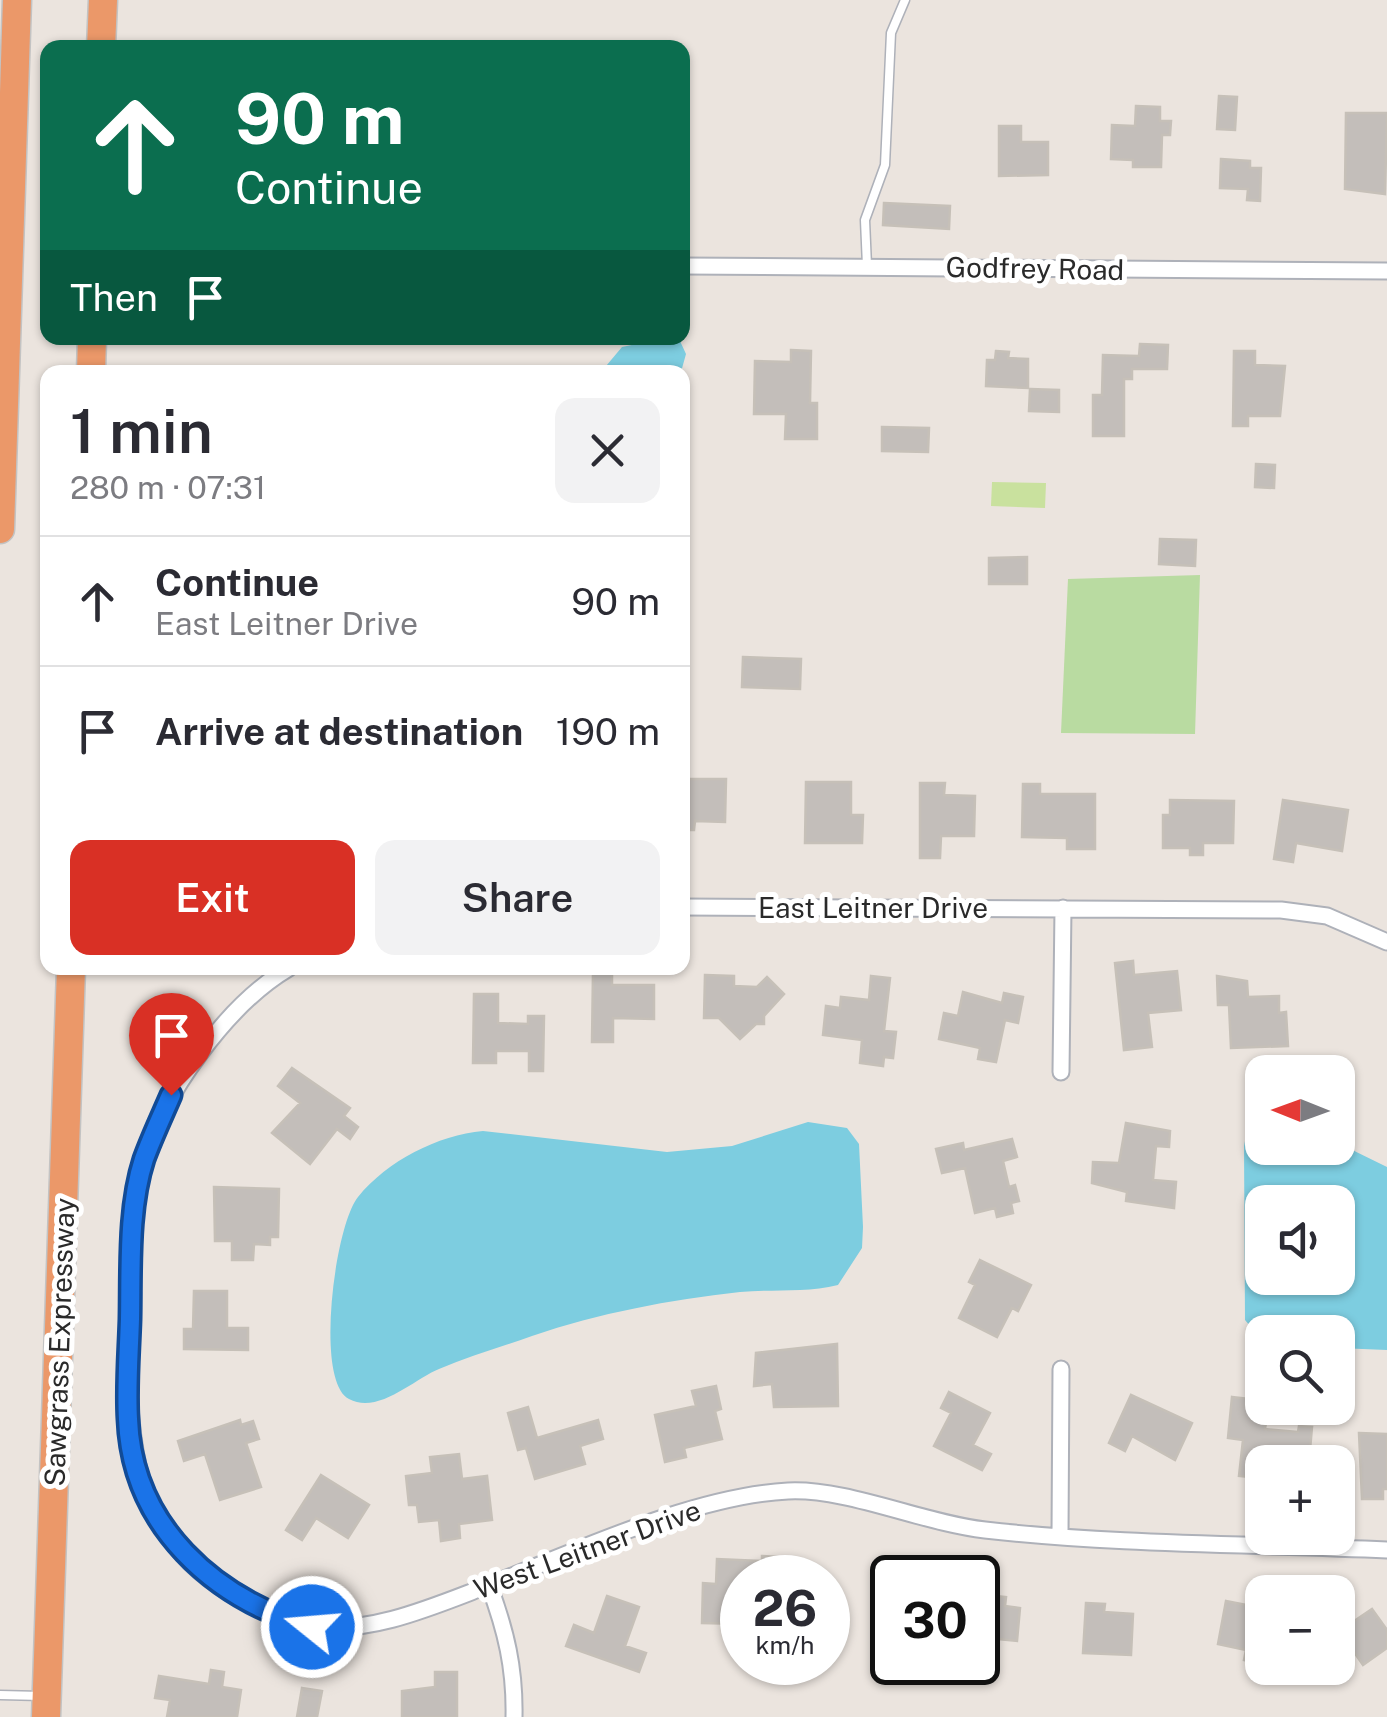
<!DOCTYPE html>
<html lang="en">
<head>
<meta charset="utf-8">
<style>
  body { margin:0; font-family:"Public Sans",sans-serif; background:#f2f2f3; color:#2b2b33; height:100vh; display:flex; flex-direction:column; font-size:38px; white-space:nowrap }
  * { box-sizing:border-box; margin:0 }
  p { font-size:32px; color:#7c7c81 }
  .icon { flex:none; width:55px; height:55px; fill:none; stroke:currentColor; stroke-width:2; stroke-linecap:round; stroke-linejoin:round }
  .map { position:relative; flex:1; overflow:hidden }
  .details { position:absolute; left:40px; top:365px; width:650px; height:610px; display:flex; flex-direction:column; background:#fff; border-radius:20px; box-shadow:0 2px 8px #0004 }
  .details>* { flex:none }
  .banner { position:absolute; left:40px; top:40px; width:650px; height:305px; border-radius:20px; box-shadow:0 2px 8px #0004; background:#0b6e4f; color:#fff; overflow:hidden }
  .needle { width:65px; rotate:271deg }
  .tools { position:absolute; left:1245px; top:1055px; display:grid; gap:20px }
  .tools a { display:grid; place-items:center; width:110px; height:110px; border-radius:20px; background:#fff; box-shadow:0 2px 8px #0004; font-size:50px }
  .speed { position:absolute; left:720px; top:1555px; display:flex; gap:20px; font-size:50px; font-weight:700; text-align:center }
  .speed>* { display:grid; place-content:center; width:130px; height:130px; border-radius:50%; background:#fff; box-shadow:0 2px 8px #0004; line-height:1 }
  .speed small { font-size:25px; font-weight:400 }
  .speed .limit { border:5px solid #111; border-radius:15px; background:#fff; color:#111 }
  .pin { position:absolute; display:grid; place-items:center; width:85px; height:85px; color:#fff; margin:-102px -42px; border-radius:50% 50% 50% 0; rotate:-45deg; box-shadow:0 0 10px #0007 }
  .pin .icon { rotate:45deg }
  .me { position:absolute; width:110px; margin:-55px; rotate:287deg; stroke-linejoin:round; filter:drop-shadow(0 0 8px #0008) }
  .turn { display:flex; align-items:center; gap:35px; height:210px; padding:0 30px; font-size:45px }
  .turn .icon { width:130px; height:130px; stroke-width:2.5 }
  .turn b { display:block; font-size:70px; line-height:85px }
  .then { display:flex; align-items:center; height:95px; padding:0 30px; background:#0003; gap:20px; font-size:38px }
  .round { display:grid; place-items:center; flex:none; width:105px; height:105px; border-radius:20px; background:#f2f2f3 }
  .head { display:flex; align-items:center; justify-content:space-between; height:170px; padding:0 30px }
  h1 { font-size:60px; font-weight:600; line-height:75px }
  .button { display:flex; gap:20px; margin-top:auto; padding:20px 30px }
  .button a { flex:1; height:115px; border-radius:20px; background:#d93025; color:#fff; font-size:40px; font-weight:600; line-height:115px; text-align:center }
  .button a+a { background:#f2f2f3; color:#2b2b33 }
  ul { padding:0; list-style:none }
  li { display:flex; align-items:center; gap:30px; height:130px; padding:0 30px; border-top:2px solid #e1e1e2 }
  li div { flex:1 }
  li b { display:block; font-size:38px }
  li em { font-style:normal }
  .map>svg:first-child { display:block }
  .green { fill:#b9dba1 }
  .pitch { fill:#c9e19e }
  .water { fill:#7dcde0; fill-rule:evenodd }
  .building { fill:#c3beba; stroke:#c6c0b8; stroke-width:2.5 }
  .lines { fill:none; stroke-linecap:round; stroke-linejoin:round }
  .lane-casing { stroke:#aeb1b9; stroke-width:11 }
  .street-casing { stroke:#aeb1b9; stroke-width:19 }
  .highway-casing { stroke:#c3c3c3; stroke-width:31 }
  .lane { stroke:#fff; stroke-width:8 }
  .street { stroke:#fff; stroke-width:15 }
  .highway { stroke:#eb9869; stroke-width:28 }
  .route-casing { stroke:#114b97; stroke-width:25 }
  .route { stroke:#1a73e8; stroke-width:18 }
  .labels { text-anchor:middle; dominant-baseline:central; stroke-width:10; stroke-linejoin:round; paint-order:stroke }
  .street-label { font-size:28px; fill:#2a2a2a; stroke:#fff }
</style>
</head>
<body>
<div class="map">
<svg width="1387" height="1717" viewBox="0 0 1387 1717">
  <rect width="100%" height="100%" fill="#ebe4de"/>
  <path class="green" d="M1200 575 1195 734 1061 733 1068 579Z"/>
  <path class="pitch" d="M992 482 1046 483 1045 508 991 506Z"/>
  <path class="water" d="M666 338 680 341 686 354 681 372H601L622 347Z
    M1262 1113V1148H1338V1143L1387 1167V1350L1338 1348V1332H1262V1340L1245 1320 1244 1146 1248 1126ZM1262 1202H1338V1278H1262Z
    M808 1122 847 1128 859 1144 863 1227 862 1248 838 1285C806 1293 772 1289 740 1292 669 1300 599 1313 532 1336 501 1347 469 1356 439 1369 414 1379 378 1415 349 1399 314 1381 335 1225 358 1197 387 1161 438 1135 483 1131L667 1152 732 1146Z"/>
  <path class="building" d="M1219 96 1237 97 1235 130 1217 129Z
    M1136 106 1160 107V121H1171L1170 135H1162L1161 167H1133V160L1111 159 1112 125 1135 126Z
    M1346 113H1387L1385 194 1345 189Z
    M999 126H1021V142H1048V175L999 176Z
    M1221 159 1250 161V168H1261L1260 201 1247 200 1248 189 1220 188Z
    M884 203 950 206 949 229 883 225Z
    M1140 344 1168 345 1167 369H1132V379H1124V436H1093V395H1102L1103 355 1139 356Z
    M791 350 811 351 810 403H817V439H785L786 414H754L755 361 791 362Z
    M996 351 1009 352 1008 358 1028 359V388L986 386 987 360H995Z
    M1234 351H1255V365L1285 366 1280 416H1248V426H1233Z
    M1030 389 1059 390V412L1029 411Z
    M882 427 929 428 928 452 882 451Z
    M1256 464 1275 465 1274 488 1255 487Z
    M1160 539 1196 540 1195 566 1159 564Z
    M1027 557V584H989V558Z
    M743 657 801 659 800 689 742 687Z
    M682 779H726L725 822 695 821 694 830H682Z
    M806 782H851V815H863L862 843H805Z
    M920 783H945L944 795 975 796 974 836H941L940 858H920Z
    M1023 784H1040V794H1095V849H1067V838L1022 837Z
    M1170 800 1234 801 1233 843H1203V855H1190V848H1163V815H1170Z
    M1283 800 1348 810 1342 851 1296 843 1293 862 1274 859Z
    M1133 961 1134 975 1177 971 1181 1010 1148 1013 1152 1047 1124 1050 1115 963Z
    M593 972H612V985H654V1019L613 1018V1042H592Z
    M705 975 734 976V986L757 987 767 977 784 994 764 1016V1024H756L740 1039 719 1018H704Z
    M871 976 890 978 884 1031 896 1032 893 1058 884 1057 883 1066 860 1063 862 1040 823 1035 826 1006 840 1008 841 997 869 1000Z
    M1217 976 1247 981 1248 997 1279 996V1013L1286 1012 1288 1046 1231 1048 1229 1005H1218Z
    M963 992 1002 1003 1004 993 1023 997 1018 1023 1005 1020 996 1062 978 1059 980 1048 939 1039 944 1013 958 1016Z
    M474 994H498V1023L528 1024V1016H544L543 1071H529V1051H496V1063H473Z
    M292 1068 350 1108 344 1116 358 1127 350 1139 337 1129 310 1164 272 1133 300 1103 278 1086Z
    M1126 1123 1170 1131 1169 1147 1156 1146 1153 1180 1176 1182 1174 1208 1126 1201 1127 1192 1092 1183 1093 1162 1119 1163Z
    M1012 1139 1017 1157 1003 1161 1009 1187 1015 1185 1019 1201 1011 1203 1013 1213 997 1217 995 1208 975 1213 965 1168 942 1173 936 1149 963 1143 964 1150Z
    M214 1187 279 1189 278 1237H270V1245L254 1244 253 1260H232V1241H215Z
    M980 1260 1031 1285 1018 1311 1012 1308 997 1337 959 1318 975 1285 969 1282Z
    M194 1291H227V1328H248V1350L184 1349V1329H193Z
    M837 1344 838 1406 774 1407 772 1384 754 1386 756 1353Z
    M716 1386 721 1409 715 1411 722 1439 684 1448 686 1457 665 1462 655 1415 696 1406 692 1391Z
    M949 1392 990 1413 973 1445 991 1454 982 1470 934 1446 951 1413 941 1408Z
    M1131 1395 1192 1423 1175 1460 1132 1436 1125 1451 1109 1443Z
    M1232 1397 1259 1400 1258 1415 1267 1416 1265 1429 1298 1432 1299 1426 1312 1427 1309 1462H1262L1258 1478 1239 1476 1243 1440 1228 1438Z
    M528 1407 537 1438 598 1420 603 1439 580 1446 585 1464 535 1479 526 1448 518 1450 508 1413Z
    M240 1420 241 1425 253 1421 259 1439 246 1443 261 1487 220 1500 205 1454 184 1461 178 1441Z
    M1359 1433 1387 1434V1489H1383V1499H1362Z
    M459 1454 462 1479 487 1476 492 1520 459 1524 460 1538 441 1541 439 1520 419 1522 417 1505H409L406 1476 432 1473 430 1457Z
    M321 1475 369 1505 348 1538 316 1518 302 1540 286 1530Z
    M762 1556 778 1557 777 1578H742L741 1624 702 1623 703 1583 716 1584 717 1559 762 1561Z
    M978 1594 1006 1597 1005 1606 1020 1608 1017 1641 978 1637Z
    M607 1596 639 1607 625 1646 646 1653 639 1672 566 1646 574 1625 594 1633Z
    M1226 1601 1262 1608V1664L1244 1660 1246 1650 1218 1644Z
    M1086 1603 1105 1604 1104 1612 1133 1614 1131 1655 1083 1653Z
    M1372 1609 1387 1630V1648L1363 1665 1350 1646 1344 1651 1338 1632Z
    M211 1670 224 1672 222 1687 241 1690 237 1717H167L170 1700 155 1698 159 1676 209 1684Z
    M435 1672H457V1717H402V1691L435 1687Z
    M302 1688 322 1691 317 1717H297Z"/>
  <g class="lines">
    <g class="lane-casing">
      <path id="lane" d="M867 266 865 220 885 165 891 33 905 0
        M0 1695 42 1696"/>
    </g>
    <g class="street-casing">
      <path id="street" d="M682 266 1387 271
        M682 907 1281 910 1327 916 1387 942
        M289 968C228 1004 161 1095 143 1164 133 1203 132 1247 131 1287 128 1403 115 1528 233 1595 258 1609 284 1623 313 1627 370 1633 427 1609 479 1589 571 1554 691 1496 788 1491 847 1488 923 1523 985 1530 1118 1545 1254 1544 1387 1550
        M1061 1072 1063 908
        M1060 1535 1061 1369
        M489 1585C506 1631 515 1668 514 1717"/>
    </g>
    <g class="highway-casing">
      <path id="highway" d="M101 48 103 0
        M91 372 92 338
        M0 529 17 0
        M46 1717 71 968"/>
    </g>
    <use href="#lane" class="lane"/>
    <use href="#street" class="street"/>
    <use href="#highway" class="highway"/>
  </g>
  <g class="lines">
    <g class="route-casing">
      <path id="route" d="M171 1095C162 1116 152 1137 144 1159 128 1208 131 1268 130 1319 129 1352 126 1386 128 1419 132 1526 214 1599 312 1627"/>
    </g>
    <use href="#route" class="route"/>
  </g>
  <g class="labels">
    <g class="street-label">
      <text transform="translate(1035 268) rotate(1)">Godfrey Road</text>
      <text x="873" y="907">East Leitner Drive</text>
      <text transform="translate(59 1342) rotate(-88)">Sawgrass Expressway</text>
      <text transform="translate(587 1549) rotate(-20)">West Leitner Drive</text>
    </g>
  </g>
</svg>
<div class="tools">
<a><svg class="needle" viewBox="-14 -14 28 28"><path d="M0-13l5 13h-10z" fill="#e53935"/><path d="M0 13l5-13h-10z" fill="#7c7c81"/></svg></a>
<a><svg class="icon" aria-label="sound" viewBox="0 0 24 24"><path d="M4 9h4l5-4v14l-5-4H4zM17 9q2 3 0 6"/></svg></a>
<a><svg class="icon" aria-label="search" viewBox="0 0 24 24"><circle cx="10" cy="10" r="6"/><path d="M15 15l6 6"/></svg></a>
<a>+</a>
<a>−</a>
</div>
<div class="speed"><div>26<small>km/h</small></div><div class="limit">30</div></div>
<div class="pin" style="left:171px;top:1095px;background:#d93025"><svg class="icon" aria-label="arrive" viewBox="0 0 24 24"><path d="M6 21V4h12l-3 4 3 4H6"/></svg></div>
<svg class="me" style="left:312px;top:1627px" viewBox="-20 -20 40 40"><circle r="17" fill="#1a73e8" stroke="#fff" stroke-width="3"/><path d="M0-11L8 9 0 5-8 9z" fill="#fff"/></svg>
<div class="banner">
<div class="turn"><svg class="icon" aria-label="ahead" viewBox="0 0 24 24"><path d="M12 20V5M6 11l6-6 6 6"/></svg><div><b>90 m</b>Continue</div></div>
<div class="then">Then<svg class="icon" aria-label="arrive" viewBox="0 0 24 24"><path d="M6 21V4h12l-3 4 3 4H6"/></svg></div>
</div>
<section class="details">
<div class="head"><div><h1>1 min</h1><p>280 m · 07:31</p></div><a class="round"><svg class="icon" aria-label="close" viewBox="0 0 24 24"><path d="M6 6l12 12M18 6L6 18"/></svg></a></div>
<ul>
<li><svg class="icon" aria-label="ahead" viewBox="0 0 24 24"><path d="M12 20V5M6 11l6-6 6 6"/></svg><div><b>Continue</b><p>East Leitner Drive</p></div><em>90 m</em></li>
<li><svg class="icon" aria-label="arrive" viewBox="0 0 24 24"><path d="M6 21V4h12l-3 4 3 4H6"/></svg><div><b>Arrive at destination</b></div><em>190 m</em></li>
</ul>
<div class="button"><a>Exit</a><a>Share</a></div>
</section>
</div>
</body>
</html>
